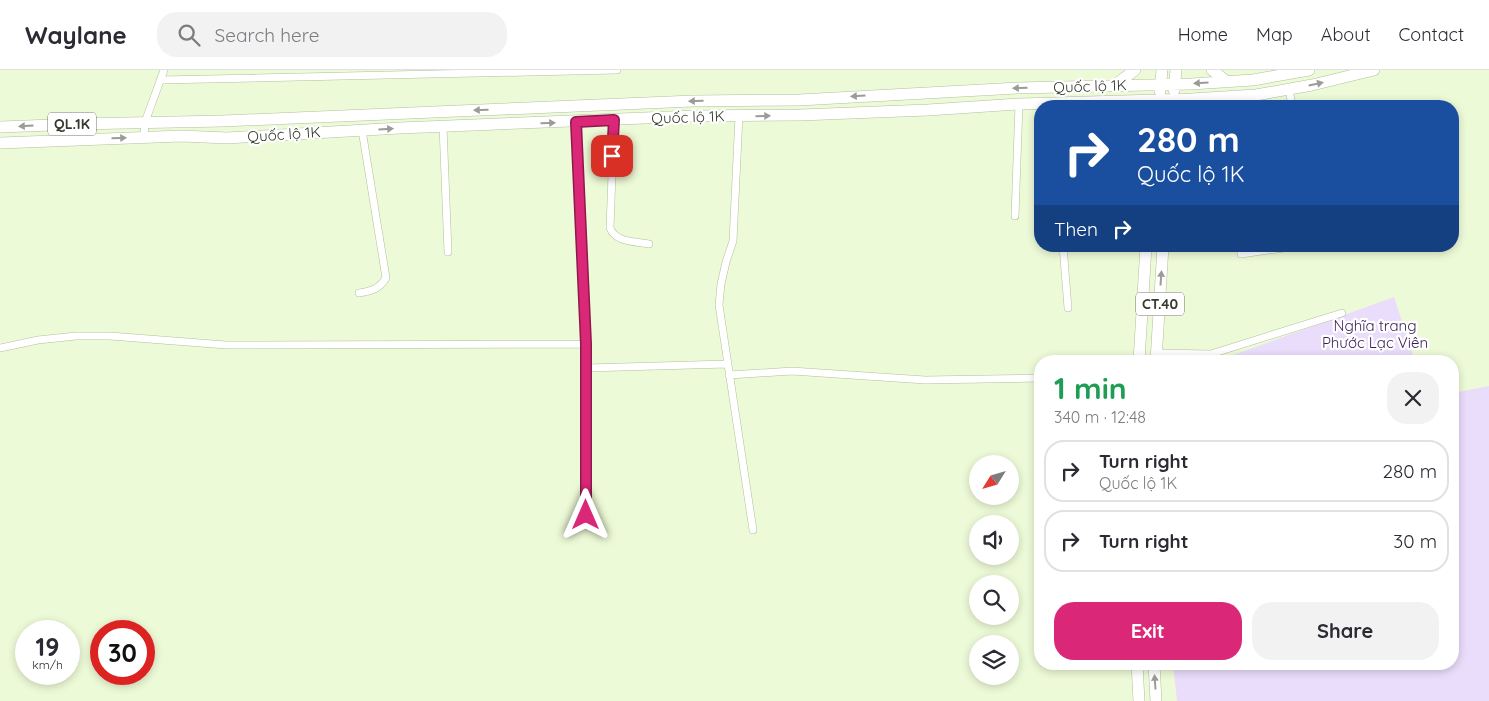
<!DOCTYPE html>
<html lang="en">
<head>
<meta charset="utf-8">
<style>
  body { margin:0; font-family:Quicksand,sans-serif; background:#f2f2f3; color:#2b2b33; height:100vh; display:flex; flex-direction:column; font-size:19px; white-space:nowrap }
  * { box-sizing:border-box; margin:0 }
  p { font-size:16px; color:#7c7c81 }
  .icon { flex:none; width:28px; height:28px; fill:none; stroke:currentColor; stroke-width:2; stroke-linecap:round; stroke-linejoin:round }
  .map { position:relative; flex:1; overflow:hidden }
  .panel { position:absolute; left:1034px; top:285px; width:425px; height:315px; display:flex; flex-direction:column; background:#fff; border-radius:20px; box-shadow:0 2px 8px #0003 }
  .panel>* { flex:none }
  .top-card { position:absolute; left:1034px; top:30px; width:425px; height:152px; border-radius:20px; box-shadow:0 2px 8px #0003; background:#1a4fa0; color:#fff; overflow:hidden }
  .needle { width:32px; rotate:233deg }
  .buttons { position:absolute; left:969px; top:385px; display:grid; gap:10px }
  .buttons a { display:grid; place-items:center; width:50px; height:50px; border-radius:50%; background:#fff; box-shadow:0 2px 8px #0003; font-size:25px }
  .speed { position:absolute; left:15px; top:550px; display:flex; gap:10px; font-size:25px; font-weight:700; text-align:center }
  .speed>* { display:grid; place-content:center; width:65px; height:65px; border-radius:50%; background:#fff; box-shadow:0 2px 8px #0003; line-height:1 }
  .speed small { font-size:12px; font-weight:400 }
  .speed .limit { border:8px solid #d22; background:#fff; color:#111 }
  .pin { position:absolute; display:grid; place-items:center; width:42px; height:42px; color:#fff; margin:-21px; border-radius:10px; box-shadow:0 2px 8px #0006 }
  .me { position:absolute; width:55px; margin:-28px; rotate:0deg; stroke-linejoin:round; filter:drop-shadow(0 0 4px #0008) }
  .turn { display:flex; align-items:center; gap:18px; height:105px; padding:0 20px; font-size:22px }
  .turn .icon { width:65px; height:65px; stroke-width:2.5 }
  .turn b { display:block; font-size:35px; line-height:42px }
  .then { display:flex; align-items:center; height:48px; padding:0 20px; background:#0003; gap:10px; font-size:19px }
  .round { display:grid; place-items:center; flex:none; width:52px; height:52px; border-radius:20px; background:#f2f2f3 }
  .head { display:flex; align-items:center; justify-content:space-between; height:85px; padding:0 20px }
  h1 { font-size:30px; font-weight:700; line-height:38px; color:#1e9e55 }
  .cta { display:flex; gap:10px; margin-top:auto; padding:10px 20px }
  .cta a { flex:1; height:58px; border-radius:20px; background:#db2777; color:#fff; font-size:20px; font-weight:700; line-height:58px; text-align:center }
  .cta a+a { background:#f2f2f3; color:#2b2b33 }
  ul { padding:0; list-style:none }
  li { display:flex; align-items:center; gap:15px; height:62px; margin:0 10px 8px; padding:0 10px; border:2px solid #e1e1e2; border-radius:20px }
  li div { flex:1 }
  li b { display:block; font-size:19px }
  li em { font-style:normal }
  header { display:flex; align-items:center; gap:30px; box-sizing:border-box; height:70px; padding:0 25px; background:#fff; border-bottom:1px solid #e1e1e2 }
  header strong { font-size:24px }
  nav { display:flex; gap:28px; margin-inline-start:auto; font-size:18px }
  .search { width:350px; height:45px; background:#f2f2f3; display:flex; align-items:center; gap:12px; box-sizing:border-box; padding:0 18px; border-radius:20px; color:#7c7c81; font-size:19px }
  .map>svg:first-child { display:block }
  .green { fill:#e9ddfb }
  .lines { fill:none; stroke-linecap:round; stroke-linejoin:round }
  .minor-casing { stroke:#b3bf9e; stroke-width:8 }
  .primary-casing { stroke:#b3bf9e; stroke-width:12 }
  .minor { stroke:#fff; stroke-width:7 }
  .primary { stroke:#fff; stroke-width:11 }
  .oneway { fill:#9a9c96 }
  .route-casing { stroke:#8e194d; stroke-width:12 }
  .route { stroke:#db2777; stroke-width:9 }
  .labels { text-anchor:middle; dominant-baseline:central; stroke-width:4.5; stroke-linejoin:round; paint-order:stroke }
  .shield { fill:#fff; stroke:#72756b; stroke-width:1 }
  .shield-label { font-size:14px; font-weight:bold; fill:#353a2c }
  .street-label { font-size:15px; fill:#353a2c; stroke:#fff }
  .park-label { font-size:15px; fill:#381d53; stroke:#fff }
</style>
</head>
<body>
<header>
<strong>Waylane</strong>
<div class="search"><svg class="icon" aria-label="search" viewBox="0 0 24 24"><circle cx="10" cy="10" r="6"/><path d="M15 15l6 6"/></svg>Search here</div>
<nav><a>Home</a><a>Map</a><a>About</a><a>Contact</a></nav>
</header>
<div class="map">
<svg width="1489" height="631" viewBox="0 0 1489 631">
  <rect width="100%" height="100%" fill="#edfad7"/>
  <path class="green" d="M1394 227 1415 291H1226L1225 288Z
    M1489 316V631H1177L1173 594H1452L1453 323Z"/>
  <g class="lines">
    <g class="minor-casing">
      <path id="minor" d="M160 10 617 0
        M1289 19 1292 36
        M739 46 733 171 726 192 721 214 719 235 753 460
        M614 50 610 158C616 173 635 171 649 174
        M575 52 587 274 586 445
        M443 56 448 182
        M144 67 145 52 164 0
        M1015 146 1019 34
        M1063 176 1068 238
        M1240 176 1241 184 1297 176
        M359 223C372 221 379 219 386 208L362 60
        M0 278 38 270 76 266H110L226 275 587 274
        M1156 283 1211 284 1215 291
        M1211 284 1342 243
        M587 298 727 294
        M729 305 792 301 925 310 1040 308"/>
    </g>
    <g class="primary-casing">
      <path id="primary" d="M1212 0 1226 11
        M1115 15 1135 0
        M1174 20 1176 0
        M1160 21 1162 0
        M1233 36 1252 27
        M0 57 78 54 223 51 693 31 799 30 1018 18 1191 14 1253 10 1309 0
        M0 73 182 66 227 68 400 58 694 46 800 45 928 40 1019 34 1191 29 1256 25 1312 15 1374 0
        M1139 291 1146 176
        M1156 291 1163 176
        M1137 594 1139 631
        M1154 594 1156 631"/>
    </g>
    <use href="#minor" class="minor"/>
    <use href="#primary" class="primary"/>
  </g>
  <defs><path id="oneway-solid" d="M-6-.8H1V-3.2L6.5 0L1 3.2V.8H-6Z" transform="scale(1.25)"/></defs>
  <g class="oneway">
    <use href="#oneway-solid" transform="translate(1201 13) rotate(176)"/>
    <use href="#oneway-solid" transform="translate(1316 14) rotate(-12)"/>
    <use href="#oneway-solid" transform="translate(1020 18) rotate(178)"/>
    <use href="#oneway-solid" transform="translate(858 26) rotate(177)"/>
    <use href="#oneway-solid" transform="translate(696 31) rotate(179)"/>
    <use href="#oneway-solid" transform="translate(481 40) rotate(178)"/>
    <use href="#oneway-solid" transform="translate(763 46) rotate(-1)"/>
    <use href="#oneway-solid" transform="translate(548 53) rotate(-2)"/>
    <use href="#oneway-solid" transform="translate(26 56) rotate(177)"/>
    <use href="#oneway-solid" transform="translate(386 59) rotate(-3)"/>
    <use href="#oneway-solid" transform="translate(119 68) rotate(-2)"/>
    <use href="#oneway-solid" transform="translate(1161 208) rotate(-86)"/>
    <use href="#oneway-solid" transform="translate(1155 612) rotate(-94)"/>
  </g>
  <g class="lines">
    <g class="route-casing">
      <path id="route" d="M586 445V274L576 52 614 50 612 86"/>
    </g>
    <use href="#route" class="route"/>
  </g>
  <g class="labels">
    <g class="shield">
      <rect x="48" y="42.5" width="48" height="23" rx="4"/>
      <rect x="1136" y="222.5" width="48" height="23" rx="4"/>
    </g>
    <g class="shield-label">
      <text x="72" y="54">QL.1K</text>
      <text x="1160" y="234">CT.40</text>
    </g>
    <g class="street-label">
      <text transform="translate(1090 16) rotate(-2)">Quốc lộ 1K</text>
      <text transform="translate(688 47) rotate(-2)">Quốc lộ 1K</text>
      <text transform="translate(284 64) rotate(-4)">Quốc lộ 1K</text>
    </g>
    <g class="park-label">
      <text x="1375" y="255">Nghĩa trang<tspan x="1375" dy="17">Phước Lạc Viên</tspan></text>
    </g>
  </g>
</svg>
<div class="buttons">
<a><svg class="needle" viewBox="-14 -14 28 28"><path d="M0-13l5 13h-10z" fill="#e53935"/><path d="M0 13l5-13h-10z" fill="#7c7c81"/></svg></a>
<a><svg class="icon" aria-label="sound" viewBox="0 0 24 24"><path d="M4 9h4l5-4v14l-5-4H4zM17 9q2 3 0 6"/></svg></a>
<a><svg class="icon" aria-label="search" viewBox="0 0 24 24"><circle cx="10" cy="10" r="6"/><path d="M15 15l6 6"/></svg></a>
<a><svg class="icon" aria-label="layers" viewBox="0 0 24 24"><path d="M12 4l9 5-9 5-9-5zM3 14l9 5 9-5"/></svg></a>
</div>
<div class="speed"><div>19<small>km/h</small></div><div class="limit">30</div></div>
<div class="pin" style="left:612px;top:86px;background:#d93025"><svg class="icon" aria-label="arrive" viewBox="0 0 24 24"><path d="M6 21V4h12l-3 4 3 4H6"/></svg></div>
<svg class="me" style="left:586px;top:445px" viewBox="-20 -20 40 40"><path d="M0-17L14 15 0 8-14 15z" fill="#db2777" stroke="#fff" stroke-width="4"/></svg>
<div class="top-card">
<div class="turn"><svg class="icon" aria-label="right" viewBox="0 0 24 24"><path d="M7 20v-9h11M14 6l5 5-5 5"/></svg><div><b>280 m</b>Quốc lộ 1K</div></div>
<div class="then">Then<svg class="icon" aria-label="right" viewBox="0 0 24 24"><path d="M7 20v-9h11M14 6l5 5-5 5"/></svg></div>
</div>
<section class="panel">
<div class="head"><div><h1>1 min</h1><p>340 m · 12:48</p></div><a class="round"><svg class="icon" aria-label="close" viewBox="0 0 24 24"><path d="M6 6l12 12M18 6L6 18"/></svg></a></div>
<ul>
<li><svg class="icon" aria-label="right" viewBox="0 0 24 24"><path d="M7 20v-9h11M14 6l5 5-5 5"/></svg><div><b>Turn right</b><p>Quốc lộ 1K</p></div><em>280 m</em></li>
<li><svg class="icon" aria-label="right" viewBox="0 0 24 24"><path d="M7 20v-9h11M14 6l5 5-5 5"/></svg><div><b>Turn right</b></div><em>30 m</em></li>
</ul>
<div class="cta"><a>Exit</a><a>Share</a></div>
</section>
</div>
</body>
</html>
